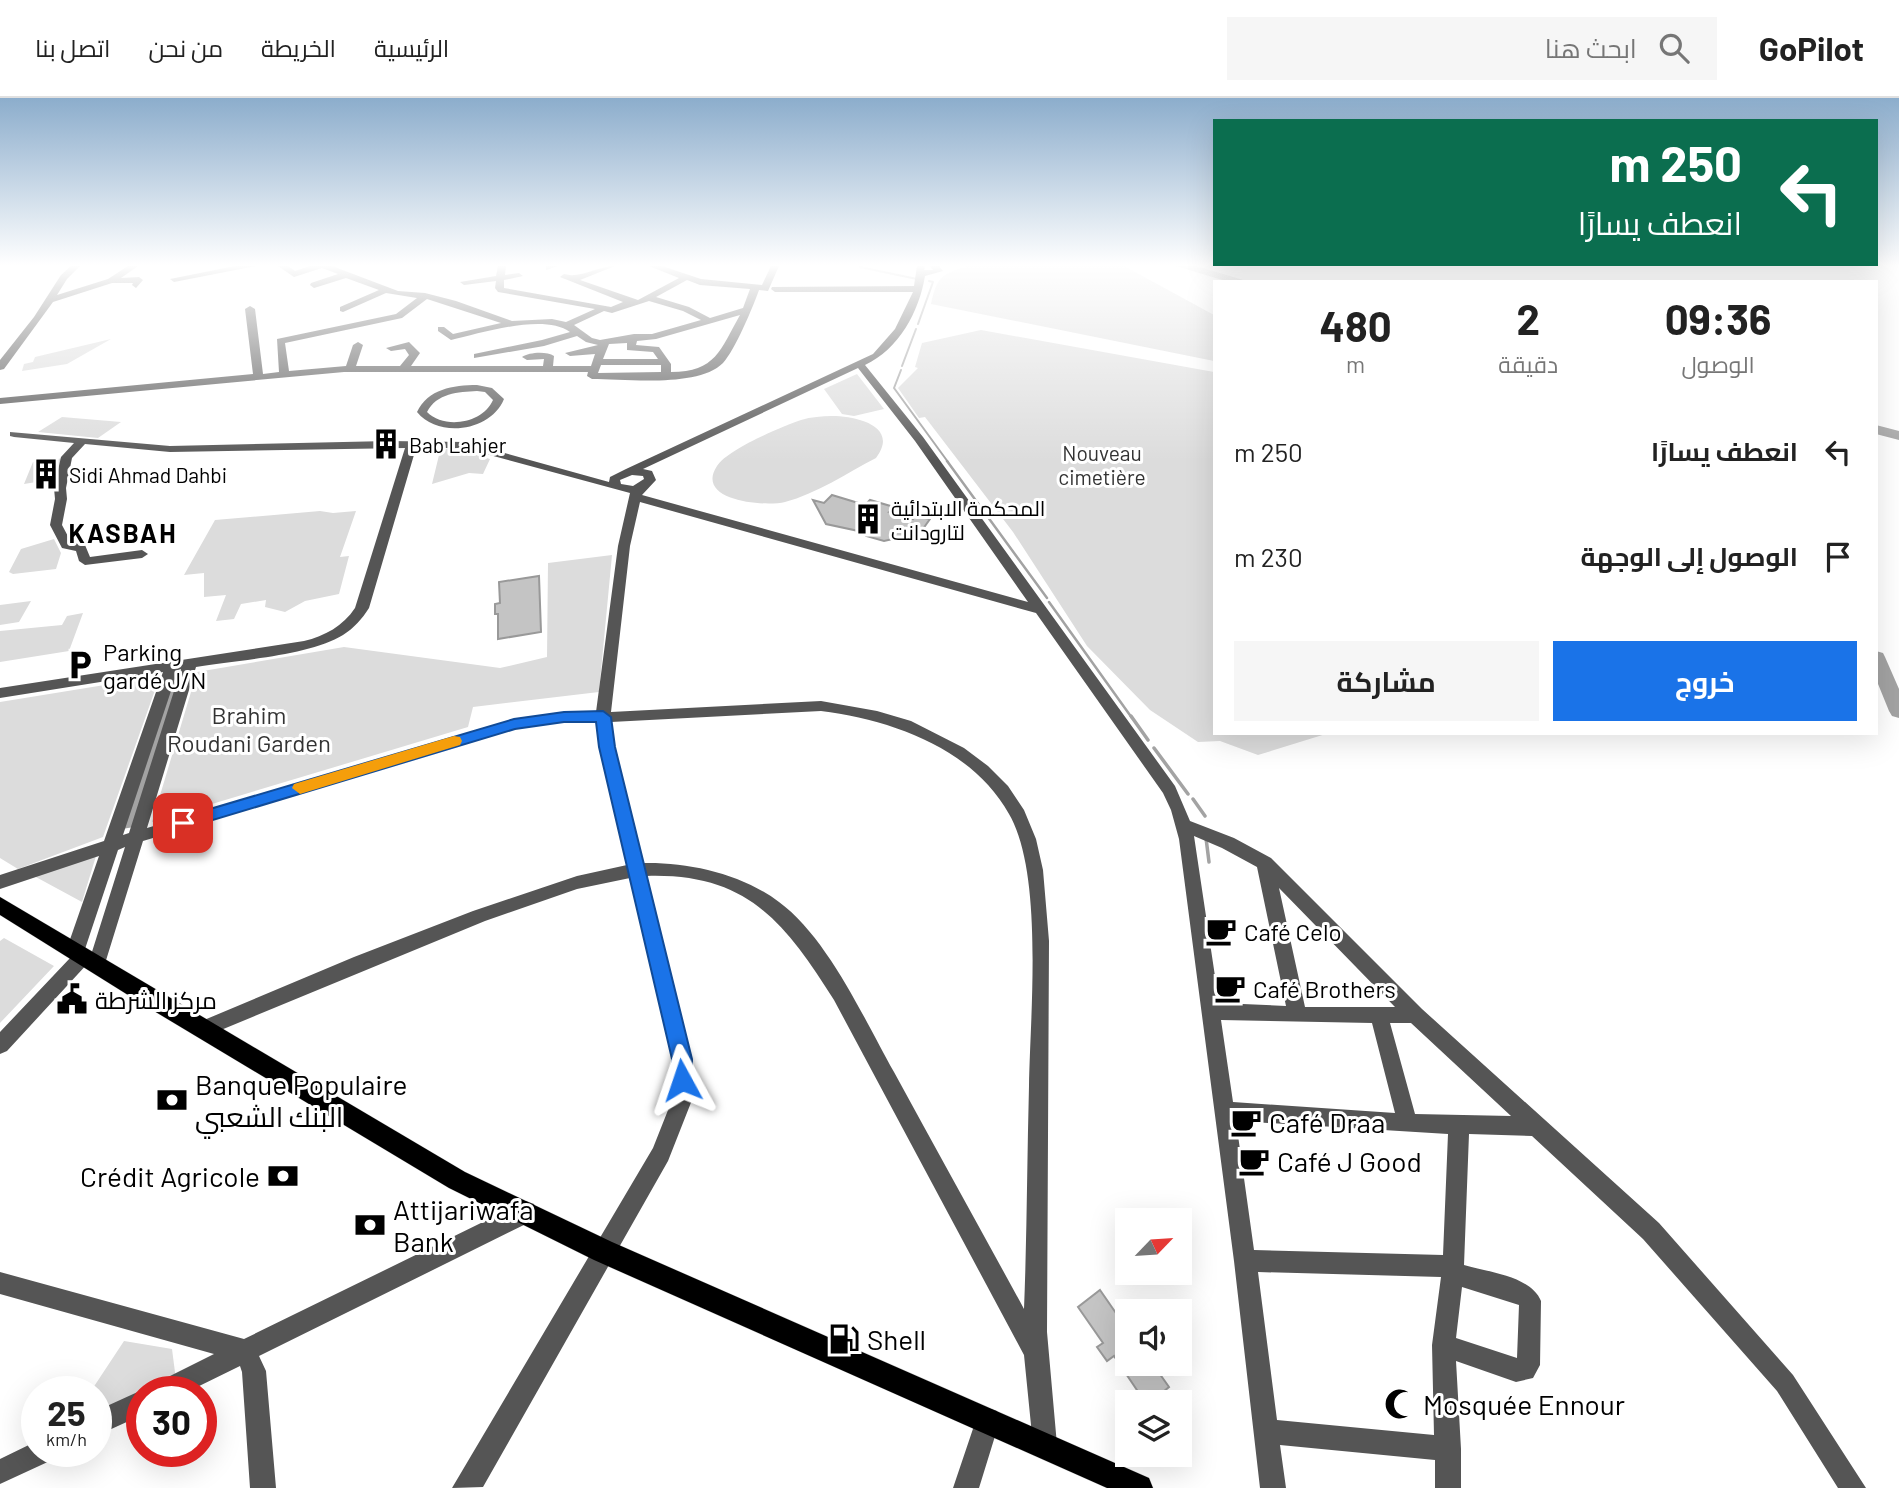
<!DOCTYPE html>
<html lang="ar">
<head>
<meta charset="utf-8">
<style>
  body { margin:0; font-family:Barlow,Cairo,sans-serif; background:#f6f6f6; color:#222; direction:rtl; height:100vh; display:flex; flex-direction:column; font-size:26px; white-space:nowrap }
  * { box-sizing:border-box; margin:0 }
  p { font-size:23px; color:#767676 }
  .icon { flex:none; width:38px; height:38px; fill:none; stroke:currentColor; stroke-width:2; stroke-linecap:round; stroke-linejoin:round }
  .map { position:relative; flex:1; overflow:hidden; direction:ltr }
  .details { position:absolute; left:1213px; top:182px; width:665px; height:455px; display:flex; flex-direction:column; background:#fff; border-radius:0px; box-shadow:0 7px 28px #0002; direction:rtl }
  .details>* { flex:none }
  .top-card { position:absolute; left:1213px; top:21px; width:665px; height:147px; border-radius:0px; box-shadow:0 7px 28px #0002; direction:rtl; background:#0b6e4f; color:#fff; overflow:hidden }
  .needle { width:46px; rotate:65deg }
  .controls { position:absolute; left:1115px; top:1110px; display:grid; gap:14px }
  .controls a { display:grid; place-items:center; width:77px; height:77px; border-radius:0px; background:#fff; box-shadow:0 7px 28px #0002; font-size:35px }
  .speed { position:absolute; left:21px; top:1278px; display:flex; gap:14px; font-size:35px; font-weight:700; text-align:center }
  .speed>* { display:grid; place-content:center; width:91px; height:91px; border-radius:50%; background:#fff; box-shadow:0 7px 28px #0002; line-height:1 }
  .speed small { font-size:18px; font-weight:400 }
  .speed .limit { border:10px solid #d22; background:#fff; color:#111 }
  .pin { position:absolute; display:grid; place-items:center; width:60px; height:60px; color:#fff; margin:-30px; border-radius:14px; box-shadow:0 4px 10px #0006 }
  .me { position:absolute; width:77px; margin:-38px; rotate:355deg; stroke-linejoin:round; filter:drop-shadow(0 0 5px #0008) }
  .turn { display:flex; align-items:center; gap:24px; height:147px; padding:0 21px; font-size:32px }
  .turn .icon { width:91px; height:91px; stroke-width:2.5 }
  .turn b { display:block; font-size:49px; line-height:60px }
  .eta { display:flex; justify-content:space-evenly; align-items:center; height:119px; text-align:center }
  .eta b { font-size:42px; font-weight:700; line-height:49px }
  .button { display:flex; gap:14px; margin-top:auto; padding:14px 21px }
  .button a { flex:1; height:80px; border-radius:0px; background:#1a73e8; color:#fff; font-size:28px; font-weight:700; line-height:80px; text-align:center }
  .button a+a { background:#f6f6f6; color:#222 }
  ul { padding:0; list-style:none }
  li { display:flex; align-items:center; gap:21px; height:105px; padding:0 21px }
  li div { flex:1 }
  li b { display:block; font-size:26px }
  li em { font-style:normal }
  header { display:flex; align-items:center; gap:42px; box-sizing:border-box; height:98px; padding:0 35px; background:#fff; border-bottom:2px solid #e0e0e0 }
  header strong { font-size:33px }
  nav { display:flex; gap:38px; margin-inline-start:auto; font-size:24px }
  .search { width:490px; height:63px; background:#f6f6f6; display:flex; align-items:center; gap:18px; box-sizing:border-box; padding:0 24px; border-radius:0px; color:#767676; font-size:26px }
  .map>svg:first-child { display:block }
  .green { fill:#dcdcdc }
  .water { fill:#a3a3a3 }
  .lines { fill:none; stroke-linecap:round; stroke-linejoin:round }
  .stream-far2 { stroke:#a3a3a3; stroke-width:2 }
  .stream-far1 { stroke:#a3a3a3; stroke-width:2.5 }
  .stream { stroke:#a3a3a3; stroke-width:3.5 }
  .river { fill:#a3a3a3; fill-rule:evenodd }
  .building { fill:#c4c4c4; stroke:#999; stroke-width:2 }
  .major-casing { stroke:#dbdbdb; stroke-width:1 }
  .minor { fill:#555; fill-rule:evenodd }
  .major { fill:#000; fill-rule:evenodd }
  .route { fill:#1a73e8; stroke:#114b97; stroke-width:2 }
  .slow { fill:#f59e0b }
  .labels { text-anchor:middle; dominant-baseline:central; stroke-width:6; stroke-linejoin:round; paint-order:stroke }
  .far-poi-label { font-size:21px; fill:#000; stroke:#fff; text-anchor:start }
  .far-park-label { font-size:21px; fill:#333; stroke:#fff }
  .poi-label { font-size:24px; fill:#000; stroke:#fff; text-anchor:start }
  .park-label { font-size:24px; fill:#333; stroke:#fff }
  .far-district-label { font-size:26px; font-weight:bold; letter-spacing:2px; fill:#000; stroke:#fff }
  .near-poi-label { font-size:28px; fill:#000; stroke:#fff; text-anchor:start }
</style>
</head>
<body>
<header>
<strong>GoPilot</strong>
<div class="search"><svg class="icon" aria-label="search" viewBox="0 0 24 24"><circle cx="10" cy="10" r="6"/><path d="M15 15l6 6"/></svg>ابحث هنا</div>
<nav><a>الرئيسية</a><a>الخريطة</a><a>من نحن</a><a>اتصل بنا</a></nav>
</header>
<div class="map">
<svg width="1899" height="1390" viewBox="0 0 1899 1390">
  <rect width="100%" height="100%" fill="#fff"/>
  <path class="green" d="M968 168H1124L1214 217V263L931 206C937 178 942 176 968 168Z
    M981 232 1214 274V635H1329L1258 657 1220 643 1198 644 1150 612 1087 548 1013 434 925 319 919 320 898 290 918 270 915 269 922 245Z
    M111 241 67 266 22 273 24 266 33 264 35 259Z
    M857 276 884 311 854 318 842 316 824 291Z
    M832 318C856 318 900 328 876 360 847 375 816 396 785 404 765 409 694 403 717 368 728 351 781 329 801 322 811 319 822 318 832 318Z
    M62 319 121 324 98 340 38 334Z
    M451 349 490 361 483 376 469 375 432 386 440 353Z
    M65 360 61 380 24 386 33 364Z
    M320 413 333 415 356 413 340 459 349 458 339 496 305 503 285 514 265 509 266 502 241 506 234 521 216 523 226 497 204 499V475L184 477 215 422Z
    M54 441 61 455 56 471 13 476 9 474 21 451Z
    M612 457 599 594 473 609 468 629 152 724 197 574 344 549 500 570 547 559 548 465Z
    M31 503 19 524 0 527V507Z
    M83 515 69 553 0 564V533L62 527 67 518Z
    M160 578 103 739 18 771 0 760V604Z
    M96 758 82 804 34 778Z
    M4 840 54 868 0 925V843Z
    M124 1243 172 1251 176 1282 151 1293H142L96 1318V1293H91Z"/>
  <path class="water" d="M180 583 134 729 122 731 170 584Z"/>
  <g class="lines">
    <path class="stream-far2" d="M860 169 917 181
      M918 226 933 184 929 183
      M902 268 916 231
      M901 272 894 290 948 364"/>
    <path class="stream-far1" d="M947 363 1047 500
      M1049 504 1132 620"/>
    <path class="stream" d="M1131 618 1148 642
      M1154 650 1188 696
      M1193 701 1205 718
      M1206 740 1209 764"/>
    <path class="river" d="M1176 168H1196L1250 184H1229Z
      M1876 327 1899 333V342L1876 336Z
      M1876 553 1883 555 1885 559 1899 591V620L1892 618 1889 613 1876 581Z"/>
  </g>
  <path class="building" d="M832 397 865 407 870 402 894 409 889 414 913 421 915 418 930 421 920 435 884 443 866 438 863 434 826 426 813 402 824 405Z
    M539 478 541 534 498 541V516H495V506L500 505 499 484Z
    M1100 1192 1127 1231V1265H1152L1169 1289 1151 1304H1145L1114 1258 1107 1263 1097 1249 1103 1245 1078 1209Z"/>
  <g class="lines">
    <g class="major-casing">
      <path id="major" d="M0 799 465 1074 612 1144 1149 1380 1153 1390H1107L594 1162 449 1090 144 907 0 817Z"/>
    </g>
    <path class="minor" d="M71 168H80L67 181 57 197 108 181 128 168H138L121 180 139 179 143 182 136 190 132 187 133 185H112L53 204 4 271 0 272V262L34 219 61 177Z
      M235 168H256L174 184 170 181Z
      M278 168H288L295 173 310 168H332L398 193 425 195 456 203 512 223 552 221 566 224 595 211 498 194 495 190 496 183 464 187 460 184 496 178 498 168H506L505 177 519 175 523 178 504 182V190L611 209 623 204 560 179 564 176C580 181 598 168 615 168L580 182 638 202 679 180 649 168H662L701 181 762 187 771 168H779L768 193 759 192C753 209 735 252 723 265 698 290 626 281 592 281L587 278 588 274H344L0 306V300L253 276 245 211 250 208 255 211 263 276 279 274 277 241 396 216 417 200 386 195 343 214 340 213V209L379 192 346 180 314 190 310 187 311 185 338 176 322 170 294 179ZM687 182 700 187 750 191 743 210 710 220 689 209 656 199ZM427 201 501 225 453 236 444 229H438V233L451 242C481 235 544 215 570 234L542 242 474 256V260L544 248 577 238 586 244 598 247 565 255 570 258 595 256 591 268H553L554 258C547 253 529 254 522 259L527 262 544 261 543 268H411L420 255 409 244 386 250 391 253 405 251 409 257 400 268H356L363 247 358 244 353 247 346 268 289 273 285 245 402 220ZM649 203 683 213 701 222 652 236H634L600 242 592 240 574 227 604 213 612 215ZM740 217C720 252 716 274 671 274V266L659 249 636 247 637 243 656 241ZM627 245V252L653 254 658 261H603L609 246ZM601 267H661V274L598 275Z
      M546 168H558L546 172Z
      M917 168H925L924 172H933L930 168H939L943 173 925 178C919 214 899 251 865 267L923 339 1175 688 1190 723 1234 740 1271 760 1422 911 1659 1125 1793 1277 1866 1390H1838L1777 1293 1643 1141 1532 1038 1469 1036 1464 1167C1488 1174 1531 1178 1541 1203L1540 1267 1533 1280 1516 1284 1456 1263 1461 1351V1390H1435V1362L1280 1347 1286 1390H1260L1234 1163 1179 741 1171 712 1163 695 1036 515 640 404 630 448 611 614 821 603 877 613 911 623 964 650 988 668 1008 688 1024 712 1036 741 1043 772 1049 843 1047 1234 1057 1347 1054 1356 1045 1359 1036 1356 1033 1347 1024 1257 834 902C785 825 748 775 647 778L692 961V1002L668 1063 483 1389 452 1390 653 1050 672 1002V961L630 780 577 791 485 823 204 939 197 937 195 931 197 925 354 859 473 813 577 778 627 767 599 649 596 624H564L515 631 143 743 103 872 97 875 91 872 89 864 7 953 0 956V934L71 859 66 853 99 758 0 791V777L104 743 163 574 0 600V590L304 543C325 538 343 528 355 510L405 350 170 354 85 346 72 360 66 390 67 401 62 427 71 444 85 447 90 459 142 452 148 456 142 460 85 467 79 463 76 453 62 450 50 427 55 401 54 390 61 359 74 345 14 339 10 338V334L170 348 388 343 465 344 609 384 610 379 626 371 873 256 895 231 913 194H775L771 191 772 189 914 188ZM858 270 915 343 1028 504 642 397 656 382 652 373 643 371ZM416 350H464L630 395 618 448 596 614H564L515 621 147 730 196 569C237 562 309 558 343 537 354 530 362 521 369 510ZM632 377 643 378 644 381 633 388 621 386 620 382ZM181 571 129 735 123 737 178 572ZM821 613C892 622 972 650 1009 716 1044 776 1030 918 1029 988 1027 1062 1027 1137 1024 1211 981 1132 937 1053 894 974 864 921 828 840 779 804 742 776 689 764 643 765L615 649 611 624ZM1194 738 1222 750 1257 769 1286 908 1219 905ZM125 749 91 857 85 851 118 752ZM1279 790 1395 909H1305ZM1221 922 1372 925 1395 1015 1233 1004ZM1390 925H1411L1511 1018 1415 1016ZM1236 1023 1448 1036 1443 1157 1254 1152ZM1258 1174 1441 1179 1432 1247 1434 1337 1277 1322ZM1462 1189 1519 1207 1517 1260 1456 1240Z
      M477 287 492 290 504 301C491 333 439 341 417 314 428 291 453 287 477 287ZM477 293 485 294 493 302C483 325 445 332 427 314 437 295 458 294 477 293Z
      M526 1103 534 1106 537 1114 534 1122 259 1258 266 1273 276 1390H250L242 1274 240 1268 189 1293H152L156 1285 214 1256 0 1196V1174L244 1241Z
      M142 1292 145 1293H142V1317L96 1338V1313Z
      M988 1310 997 1313 1000 1322 979 1390H953L979 1313Z
      M37 1343V1353H55L52 1362 0 1386V1361Z"/>
    <use href="#major" class="major"/>
  </g>
  <linearGradient id="sky" x2="0" y2="1"><stop stop-color="#8cadcc"/><stop offset="0.46" stop-color="#fff"/><stop offset="1" stop-color="#fff" stop-opacity="0"/></linearGradient>
  <rect width="1899" height="363" fill="url(#sky)"/>
  <path class="route" d="M603 613 611 619 615 649 692 961V982L689 988 682 991 675 988 672 982V961L599 649 596 624H564L515 631 183 731 175 725 183 719 514 621 564 614Z"/>
  <path class="slow" d="M454 638 460 639 462 643 460 647 300 696 292 690 294 686Z"/>
  <defs>
    <g id="building-bare" transform="scale(2.415)"><path d="M-4-6H4V6H1V3H-1V6H-4ZM-2.5-4.3h1.7v1.8h-1.7ZM.8-4.3h1.7v1.8H.8ZM-2.5-1h1.7V.8h-1.7ZM.8-1h1.7V.8H.8Z" fill="#000" stroke="#fff" stroke-width="2.5" paint-order="stroke"/></g>
    <g id="parking-bare" transform="scale(2.415)"><path d="M-3.5-5.5H1a3.5 3.5 0 0 1 0 7H-1V5.5H-3.5ZM-1-3.4V-.6H.8a1.4 1.4 0 0 0 0-2.8Z" fill="#000" stroke="#fff" stroke-width="2.5" paint-order="stroke"/></g>
    <g id="cafe-bare" transform="scale(2.415)"><path d="M-5.5-4.5H6V0H3Q3 3.5 0 3.5H-2.5Q-5.5 3.5-5.5 0ZM3-3.2v2h1.7v-2ZM-6 4.5H4V6H-6Z" fill="#000" stroke="#fff" stroke-width="2.5" paint-order="stroke"/></g>
    <g id="civic-bare" transform="scale(2.415)"><path d="M-.6-6.5H3V-4.5H.6V-3L4-1V1h2V6H-6V1h2V-1L-.6-3ZM-1.2 2.5V6h2.4V2.5Z" fill="#000" stroke="#fff" stroke-width="2.5" paint-order="stroke"/></g>
    <g id="bank-bare" transform="scale(2.415)"><path d="M-6-4H6V4H-6ZM0-2.3a2.3 2.3 0 1 0 0 4.6a2.3 2.3 0 1 0 0-4.6Z" fill="#000" stroke="#fff" stroke-width="2.5" paint-order="stroke"/></g>
    <g id="fuel-bare" transform="scale(2.415)"><path d="M-5.5-6h7V0h2V4h1.3V-2.5L3-4.5l.8-.8L6-3V5H2.5V1h-1V6h-7ZM-4.2-4.7v3.2H.2V-4.7Z" fill="#000" stroke="#fff" stroke-width="2.5" paint-order="stroke"/></g>
    <g id="mosque-bare" transform="scale(2.415)"><path d="M3.5-4.9A6 6 0 1 0 3.5 4.9A5 5 0 1 1 3.5-4.9Z" fill="#000" stroke="#fff" stroke-width="2.5" paint-order="stroke"/></g>
  </defs>
  <g fill-rule="evenodd">
    <use href="#building-bare" x="386" y="346"/>
    <use href="#building-bare" x="46" y="376"/>
    <use href="#building-bare" x="868" y="421"/>
    <use href="#parking-bare" x="80" y="567"/>
    <use href="#cafe-bare" x="1221" y="833"/>
    <use href="#cafe-bare" x="1230" y="890"/>
    <use href="#civic-bare" x="72" y="901"/>
    <use href="#bank-bare" x="172" y="1002"/>
    <use href="#cafe-bare" x="1246" y="1024"/>
    <use href="#cafe-bare" x="1254" y="1063"/>
    <use href="#bank-bare" x="283" y="1078"/>
    <use href="#bank-bare" x="370" y="1127"/>
    <use href="#fuel-bare" x="844" y="1241"/>
    <use href="#mosque-bare" x="1400" y="1306"/>
  </g>
  <g class="labels">
    <g class="far-poi-label">
      <text x="409" y="346">Bab Lahjer</text>
      <text x="69" y="376">Sidi Ahmad Dahbi</text>
      <text x="891" y="409">المحكمة الابتدائية<tspan x="891" dy="24">لتارودانت</tspan></text>
    </g>
    <g class="far-park-label">
      <text x="1102" y="354">Nouveau<tspan x="1102" dy="24">cimetière</tspan></text>
    </g>
    <g class="poi-label">
      <text x="103" y="553">Parking<tspan x="103" dy="28">gardé J/N</tspan></text>
      <text x="1244" y="833">Café Celo</text>
      <text x="1253" y="890">Café Brothers</text>
      <text x="95" y="901">مركز الشرطة</text>
    </g>
    <g class="park-label">
      <text x="249" y="616">Brahim<tspan x="249" dy="28">Roudani Garden</tspan></text>
    </g>
    <g class="far-district-label">
      <text x="123" y="434">KASBAH</text>
    </g>
    <g class="near-poi-label">
      <text x="195" y="986">Banque Populaire<tspan x="195" dy="32">البنك الشعبي</tspan></text>
      <text x="1269" y="1024">Café Draa</text>
      <text x="1277" y="1063">Café J Good</text>
      <text x="260" y="1078" text-anchor="end">Crédit Agricole</text>
      <text x="393" y="1111">Attijariwafa<tspan x="393" dy="32">Bank</tspan></text>
      <text x="867" y="1241">Shell</text>
      <text x="1423" y="1306">Mosquée Ennour</text>
    </g>
  </g>
</svg>
<div class="controls">
<a><svg class="needle" viewBox="-14 -14 28 28"><path d="M0-13l5 13h-10z" fill="#e53935"/><path d="M0 13l5-13h-10z" fill="#767676"/></svg></a>
<a><svg class="icon" aria-label="sound" viewBox="0 0 24 24"><path d="M4 9h4l5-4v14l-5-4H4zM17 9q2 3 0 6"/></svg></a>
<a><svg class="icon" aria-label="layers" viewBox="0 0 24 24"><path d="M12 4l9 5-9 5-9-5zM3 14l9 5 9-5"/></svg></a>
</div>
<div class="speed"><div>25<small>km/h</small></div><div class="limit">30</div></div>
<div class="pin" style="left:183px;top:725px;background:#d93025"><svg class="icon" aria-label="arrive" viewBox="0 0 24 24"><path d="M6 21V4h12l-3 4 3 4H6"/></svg></div>
<svg class="me" style="left:682px;top:982px" viewBox="-20 -20 40 40"><path d="M0-17L14 15 0 8-14 15z" fill="#1a73e8" stroke="#fff" stroke-width="4"/></svg>
<div class="top-card">
<div class="turn"><svg class="icon" aria-label="left" viewBox="0 0 24 24"><path d="M17 20v-9H6M10 6l-5 5 5 5"/></svg><div><b>250 m</b>انعطف يسارًا</div></div>
</div>
<section class="details">
<div class="eta">
<div><b>09:36</b><p>الوصول</p></div>
<div><b>2</b><p>دقيقة</p></div>
<div><b>480</b><p>m</p></div>
</div>
<ul>
<li><svg class="icon" aria-label="left" viewBox="0 0 24 24"><path d="M17 20v-9H6M10 6l-5 5 5 5"/></svg><div><b>انعطف يسارًا</b></div><em>250 m</em></li>
<li><svg class="icon" aria-label="arrive" viewBox="0 0 24 24"><path d="M6 21V4h12l-3 4 3 4H6"/></svg><div><b>الوصول إلى الوجهة</b></div><em>230 m</em></li>
</ul>
<div class="button"><a>خروج</a><a>مشاركة</a></div>
</section>
</div>
</body>
</html>
